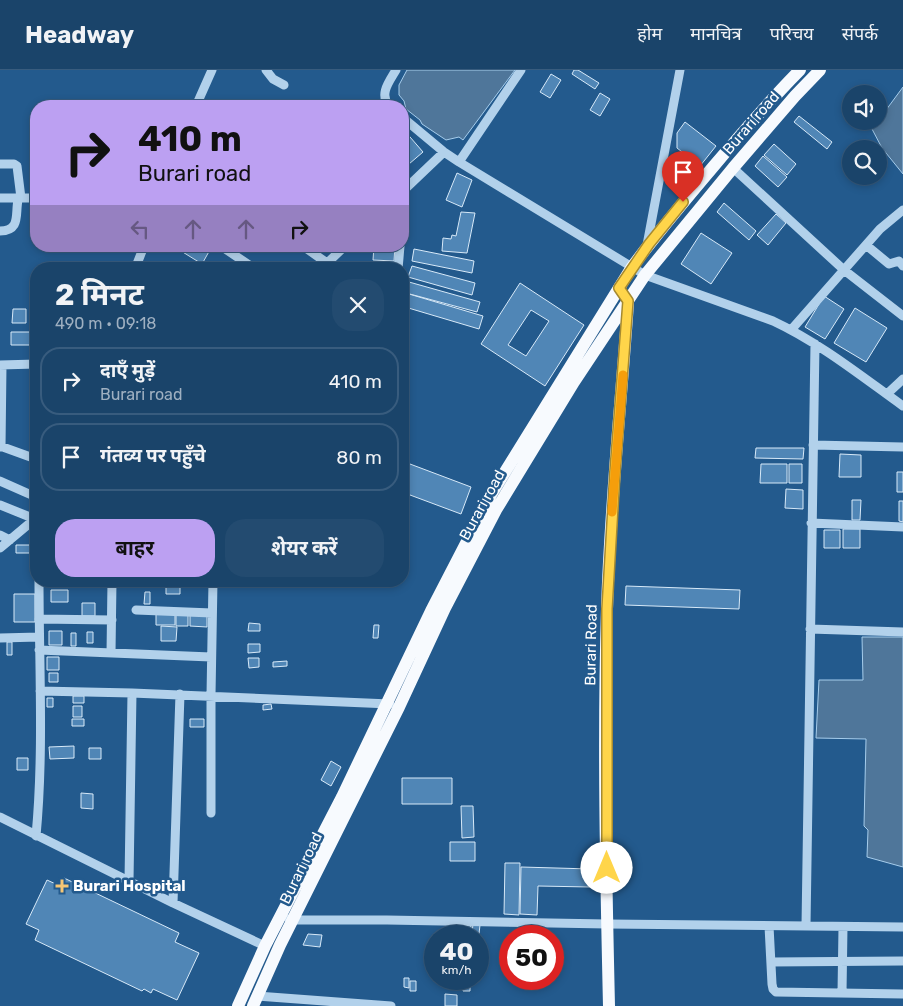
<!DOCTYPE html>
<html lang="hi">
<head>
<meta charset="utf-8">
<style>
  body { margin:0; font-family:Rubik,"Noto Sans Devanagari",sans-serif; background:#234b70; color:#f1f3f6; height:100vh; display:flex; flex-direction:column; font-size:19px; white-space:nowrap }
  * { box-sizing:border-box; margin:0 }
  p { font-size:16px; color:#9fb0c1 }
  .icon { flex:none; width:28px; height:28px; fill:none; stroke:currentColor; stroke-width:2; stroke-linecap:round; stroke-linejoin:round }
  .map { position:relative; flex:1; overflow:hidden }
  .panel { position:absolute; left:30px; top:192px; width:379px; height:325px; display:flex; flex-direction:column; background:#1a446a; border-radius:20px; box-shadow:0 2px 8px #0003,0 0 0 1px #385c7e }
  .panel>* { flex:none }
  .top-card { position:absolute; left:30px; top:30px; width:379px; height:152px; border-radius:20px; box-shadow:0 2px 8px #0003,0 0 0 1px #385c7e; background:#bca0f2; color:#111; overflow:hidden }
  .controls { position:absolute; left:842px; top:15px; display:grid; gap:10px }
  .controls a { display:grid; place-items:center; width:45px; height:45px; border-radius:50%; background:#1a446a; box-shadow:0 2px 8px #0003,0 0 0 1px #385c7e; font-size:25px }
  .speed { position:absolute; left:424px; top:855px; display:flex; gap:10px; font-size:25px; font-weight:700; text-align:center }
  .speed>* { display:grid; place-content:center; width:65px; height:65px; border-radius:50%; background:#1a446a; box-shadow:0 2px 8px #0003,0 0 0 1px #385c7e; line-height:1 }
  .speed small { font-size:12px; font-weight:400 }
  .speed .limit { border:8px solid #d22; background:#fff; color:#111 }
  .pin { position:absolute; display:grid; place-items:center; width:42px; height:42px; color:#fff; margin:-51px -21px; border-radius:50% 50% 50% 0; rotate:-45deg; box-shadow:0 0 5px #0007 }
  .pin .icon { rotate:45deg }
  .me { position:absolute; width:55px; margin:-28px; rotate:0deg; stroke-linejoin:round; filter:drop-shadow(0 0 4px #0008) }
  .turn { display:flex; align-items:center; gap:18px; height:105px; padding:0 25px; font-size:22px }
  .turn .icon { width:65px; height:65px; stroke-width:2.5 }
  .turn b { display:block; font-size:35px; line-height:42px }
  .lanes { display:flex; align-items:center; height:48px; padding:0 25px; background:#0003; justify-content:center; gap:25px; direction:ltr }
  .lanes .off { opacity:.35 }
  .round { display:grid; place-items:center; flex:none; width:52px; height:52px; border-radius:20px; background:#234b70 }
  .summary { display:flex; align-items:center; justify-content:space-between; height:85px; padding:0 25px }
  h1 { font-size:30px; font-weight:700; line-height:38px }
  .action { display:flex; gap:10px; margin-top:auto; padding:10px 25px }
  .action a { flex:1; height:58px; border-radius:20px; background:#bca0f2; color:#111; font-size:20px; font-weight:700; line-height:58px; text-align:center }
  .action a+a { background:#234b70; color:#f1f3f6 }
  ul { padding:0; list-style:none }
  li { display:flex; align-items:center; gap:15px; height:68px; margin:0 10px 8px; padding:0 15px; border:2px solid #385c7e; border-radius:20px }
  li div { flex:1 }
  li b { display:block; font-size:19px }
  li em { font-style:normal }
  header { display:flex; align-items:center; gap:30px; box-sizing:border-box; height:70px; padding:0 25px; background:#1a446a; border-bottom:1px solid #385c7e }
  header strong { font-size:24px }
  nav { display:flex; gap:28px; margin-inline-start:auto; font-size:18px }
  .map>svg:first-child { display:block }
  .water { fill:#4f769a; stroke:#a6cdec }
  .building { fill:#5086b6; stroke:#d7e9f8; fill-rule:evenodd }
  .lines { fill:none; stroke-linecap:round; stroke-linejoin:round }
  .minor { stroke:#b2d1eb; stroke-width:9 }
  .major { stroke:#f7fafe; stroke-width:12 }
  .route-casing { stroke:#a68a30; stroke-width:12 }
  .route { stroke:#ffd54a; stroke-width:9 }
  .slow { stroke:#f59e0b; stroke-width:9 }
  .poi-dot { fill:#f6c675; stroke:#235a8d; stroke-width:2 }
  .labels { text-anchor:middle; dominant-baseline:central; stroke-width:5; stroke-linejoin:round; paint-order:stroke }
  .street-label { font-size:15px; fill:#fff; stroke:#235a8d }
  .poi-label { font-size:15px; font-weight:bold; fill:#fff; stroke:#235a8d; text-anchor:start }
</style>
</head>
<body>
<header>
<strong>Headway</strong>
<nav><a>होम</a><a>मानचित्र</a><a>परिचय</a><a>संपर्क</a></nav>
</header>
<div class="map">
<svg width="903" height="936" viewBox="0 0 903 936">
  <rect width="100%" height="100%" fill="#235a8d"/>
  <path class="water" d="M407 0H515L463 70 459 67 446 70 422 54 420 50 406 39 404 31 399 25V15Z
    M903 17V104L882 78 872 59Z
    M862 567H903V797L867 787 868 760 864 756 866 669 816 668 819 610H863Z"/>
  <path class="building" d="M574 0H578L599 13 595 19 572 4Z
    M551 4 561 10 550 28 540 22Z
    M600 23 610 29 600 46 590 40Z
    M799 46 832 72 827 79 794 52Z
    M685 52 716 76 700 96 677 78V63Z
    M404 60 423 82 402 100V61Z
    M774 74 796 94 787 105 764 85Z
    M763 86 787 107 778 117 755 96Z
    M457 103 472 110 462 137 446 130Z
    M724 133 756 161 749 170 717 142Z
    M461 142 475 143 467 183 442 181 443 168 451 169 452 165 456 166Z
    M776 144 786 153 768 175 757 165Z
    M701 163 732 183 711 214 681 194Z
    M173 176H208L211 178 202 194Z
    M374 176H395L394 191 373 190Z
    M414 179 474 191 472 203 412 191Z
    M412 196 475 213 472 225 408 207Z
    M409 212 480 232 477 242 406 223Z
    M520 213 584 255 545 316 481 274ZM531 240 549 251 526 286 508 275Z
    M409 224 483 246 479 259 405 237Z
    M824 226 844 239 825 269 805 257Z
    M855 238 887 258 866 292 834 273Z
    M13 239H26V253H12Z
    M11 262H32L31 275H11Z
    M756 378H804L803 389 755 388Z
    M840 384 861 385V407H839Z
    M402 391 471 417 461 444 402 422Z
    M761 394H787V413H760Z
    M789 394H802V413H789Z
    M897 402H903V422H897Z
    M786 419 803 420V439L785 438Z
    M852 430H861L860 450H852Z
    M899 431H903V452L899 451Z
    M843 459H860V478H843Z
    M824 460H840V478H824Z
    M16 475H33V483H16Z
    M166 511H180V524H166Z
    M261 511H298V517L261 516Z
    M626 516 740 520 739 539 625 535Z
    M51 520H68V532H51Z
    M145 522H150V534H144Z
    M14 524H35V552H14Z
    M82 533H95V546H82Z
    M156 543H175V555H156Z
    M176 545H188V556H176Z
    M190 545H207V557L190 556Z
    M249 553 260 554V561H248Z
    M374 555H379L378 568H373Z
    M161 556 177 557 176 571H161Z
    M49 561H62V575H49Z
    M87 562H93V573H87Z
    M71 563H76V576H71Z
    M7 572H12V585H7Z
    M248 574H260V582L248 583Z
    M47 587H59V600H47Z
    M248 588H259V597L249 598Z
    M287 591V596L273 597V592Z
    M49 603H58V612H49Z
    M73 626H84V633H73Z
    M47 628H53V637H47Z
    M271 634 272 639 263 640V635Z
    M73 636H82V647H73Z
    M72 649H84V656H72Z
    M190 649H204V657H190Z
    M74 676V688L50 689 49 677Z
    M89 678H101V689H89Z
    M17 688H28V700H17Z
    M331 691 341 697 331 716 321 710Z
    M402 708H452V734H402Z
    M81 723 93 724V739L81 738Z
    M461 736H473L474 767 462 768Z
    M450 772H475V791H450Z
    M505 793H520L519 845 504 844Z
    M521 797 591 799 590 817 538 816 537 845 520 844Z
    M64 808 179 863 175 872 199 883 177 930 153 919 151 923 144 919 142 921 35 870 39 860 26 854 47 810 60 816Z
    M473 854 480 855 479 864 472 863Z
    M464 855 471 856V866H463Z
    M451 858 461 859 460 866H450Z
    M308 864 322 865 320 877 303 875Z
    M404 908H409V918L404 917Z
    M463 909H470V921H463Z
    M410 911H416V921H410Z
    M445 924 457 925V936H445Z"/>
  <g class="lines">
    <path class="minor" d="M266 0 273 9 284 15
      M196 36 212 0
      M389 36C379 24 389 12 396 0
      M402 47 444 82 459 92 632 197 645 205 773 251C820 273 861 306 903 336
      M459 92 521 0
      M0 94H14L17 96 21 128H0
      M733 98 844 200 903 246
      M402 122 444 82
      M402 149 405 119
      M0 161C21 161 15 144 18 130L21 128H36
      M647 175 680 0
      M866 175 889 194 899 191 903 196
      M221 176 255 199
      M303 176 327 193
      M135 199 144 176
      M321 199 345 176
      M398 199 400 176
      M791 260 880 159 903 140
      M0 295 36 294
      M887 324 903 309
      M813 375 903 377
      M0 376 36 389
      M1 377 2 295
      M0 411 36 427
      M0 435 35 449
      M811 453 903 457
      M0 465 10 470
      M0 478 36 448
      M136 540 212 543
      M39 549 112 550
      M810 559 903 562
      M0 568 39 567
      M39 580 211 587
      M111 583 112 511
      M40 621 132 623
      M211 743V625L213 511
      M0 747 173 833 265 876
      M36 766C44 681 39 596 39 511
      M129 811 132 623 390 634
      M173 833 180 624
      M289 849 293 850H387L607 854 903 857
      M769 856 772 914 773 919 776 922 903 924
      M806 856 815 274
      M771 892 903 891
      M842 923 843 857
      M257 926 391 936"/>
    <path class="major" d="M238 936 265 876 342 727 431 541 492 423 632 197C658 162 685 130 713 97 741 64 769 31 800 0
      M253 936 280 875 399 637 445 538 496 440 574 312 645 205 733 98 795 26 820 0
      M609 936C606 804 603 671 607 539 610 436 621 335 628 233"/>
  </g>
  <g class="lines">
    <g class="route-casing">
      <path id="route" d="M607 798V539L615 402 628 231 619 218 649 174 683 132"/>
    </g>
    <use href="#route" class="route"/>
    <path class="slow" d="M612 442 623 305"/>
  </g>
  <path class="poi-dot" d="M59.5 808.5h5v5h5v5h-5v5h-5v-5h-5v-5h5z"/>
  <g class="labels">
    <g class="street-label">
      <text transform="translate(751 53) rotate(-49)">Burari road</text>
      <text transform="translate(482 435) rotate(-61)">Burari road</text>
      <text transform="translate(591 575) rotate(-89)">Burari Road</text>
      <text transform="translate(301 798) rotate(-64)">Burari road</text>
    </g>
    <g class="poi-label">
      <text x="73" y="816">Burari Hospital</text>
    </g>
  </g>
</svg>
<div class="controls">
<a><svg class="icon" aria-label="sound" viewBox="0 0 24 24"><path d="M4 9h4l5-4v14l-5-4H4zM17 9q2 3 0 6"/></svg></a>
<a><svg class="icon" aria-label="search" viewBox="0 0 24 24"><circle cx="10" cy="10" r="6"/><path d="M15 15l6 6"/></svg></a>
</div>
<div class="speed"><div>40<small>km/h</small></div><div class="limit">50</div></div>
<div class="pin" style="left:683px;top:132px;background:#d93025"><svg class="icon" aria-label="arrive" viewBox="0 0 24 24"><path d="M6 21V4h12l-3 4 3 4H6"/></svg></div>
<svg class="me" style="left:607px;top:798px" viewBox="-20 -20 40 40"><circle r="19" fill="#fff"/><path d="M0-13L10 11 0 6-10 11z" fill="#ffd54a"/></svg>
<div class="top-card">
<div class="turn"><svg class="icon" aria-label="right" viewBox="0 0 24 24"><path d="M7 20v-9h11M14 6l5 5-5 5"/></svg><div><b>410 m</b>Burari road</div></div>
<div class="lanes"><svg class="icon off" aria-label="left" viewBox="0 0 24 24"><path d="M17 20v-9H6M10 6l-5 5 5 5"/></svg><svg class="icon off" aria-label="ahead" viewBox="0 0 24 24"><path d="M12 20V5M6 11l6-6 6 6"/></svg><svg class="icon off" aria-label="ahead" viewBox="0 0 24 24"><path d="M12 20V5M6 11l6-6 6 6"/></svg><svg class="icon" aria-label="right" viewBox="0 0 24 24"><path d="M7 20v-9h11M14 6l5 5-5 5"/></svg></div>
</div>
<section class="panel">
<div class="summary"><div><h1>2 मिनट</h1><p>490 m · 09:18</p></div><a class="round"><svg class="icon" aria-label="close" viewBox="0 0 24 24"><path d="M6 6l12 12M18 6L6 18"/></svg></a></div>
<ul>
<li><svg class="icon" aria-label="right" viewBox="0 0 24 24"><path d="M7 20v-9h11M14 6l5 5-5 5"/></svg><div><b>दाएँ मुड़ें</b><p>Burari road</p></div><em>410 m</em></li>
<li><svg class="icon" aria-label="arrive" viewBox="0 0 24 24"><path d="M6 21V4h12l-3 4 3 4H6"/></svg><div><b>गंतव्य पर पहुँचे</b></div><em>80 m</em></li>
</ul>
<div class="action"><a>बाहर</a><a>शेयर करें</a></div>
</section>
</div>
</body>
</html>
